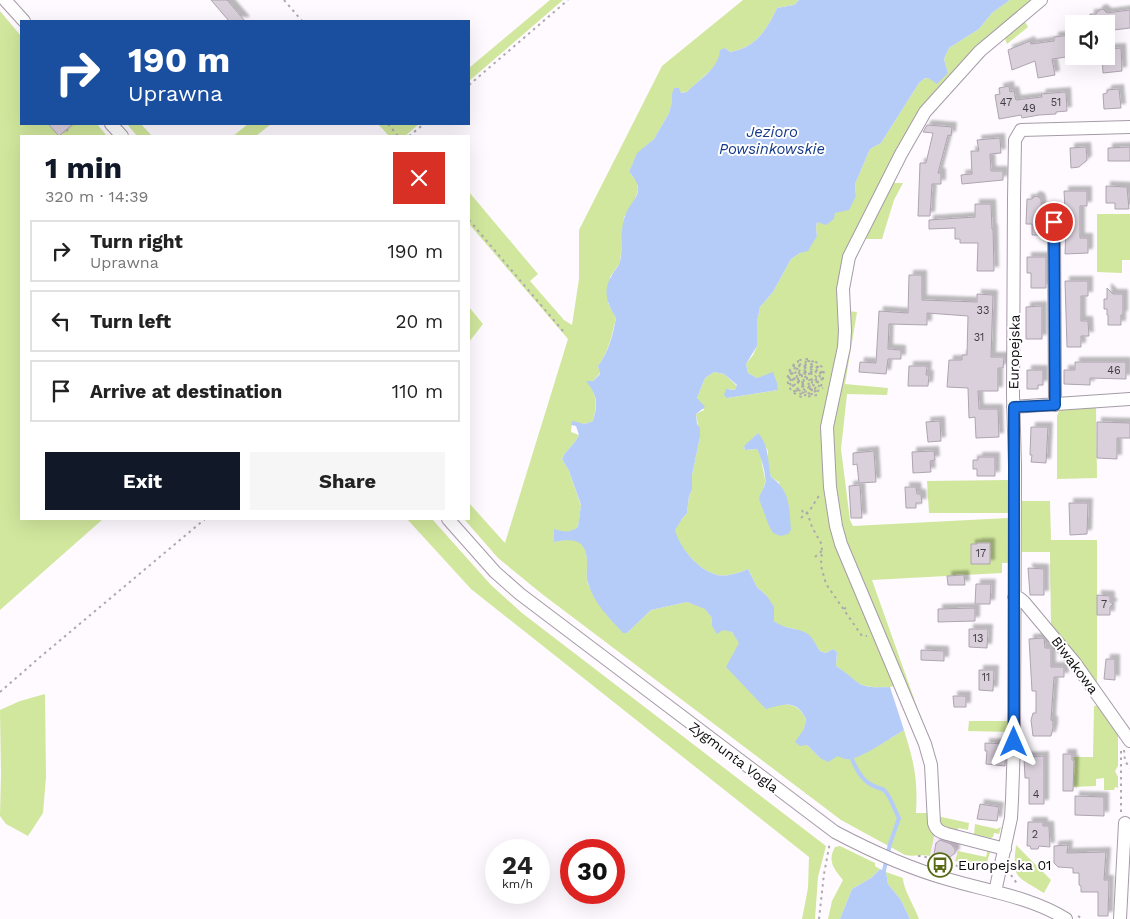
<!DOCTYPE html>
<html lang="en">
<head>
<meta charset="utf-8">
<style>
  body { margin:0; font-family:"Work Sans",sans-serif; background:#f6f6f6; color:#222; height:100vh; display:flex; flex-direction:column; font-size:19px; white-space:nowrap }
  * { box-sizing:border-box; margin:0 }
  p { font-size:16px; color:#767676 }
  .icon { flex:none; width:28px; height:28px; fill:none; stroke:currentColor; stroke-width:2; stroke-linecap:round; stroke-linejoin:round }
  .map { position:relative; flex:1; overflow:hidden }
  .details { position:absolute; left:20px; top:135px; width:450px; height:385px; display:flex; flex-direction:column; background:#fff; border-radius:0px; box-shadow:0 5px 20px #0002 }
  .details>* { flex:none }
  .guide { position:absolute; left:20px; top:20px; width:450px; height:105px; border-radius:0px; box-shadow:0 5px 20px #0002; background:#1a4fa0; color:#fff; overflow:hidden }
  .tools { position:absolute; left:1065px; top:15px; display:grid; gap:10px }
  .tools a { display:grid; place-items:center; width:50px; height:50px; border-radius:0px; background:#fff; box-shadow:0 5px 20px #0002; font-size:25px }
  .speed { position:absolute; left:485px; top:839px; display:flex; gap:10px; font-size:25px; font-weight:700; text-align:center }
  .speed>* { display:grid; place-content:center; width:65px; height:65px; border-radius:50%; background:#fff; box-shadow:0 5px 20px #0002; line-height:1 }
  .speed small { font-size:12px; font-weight:400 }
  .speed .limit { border:8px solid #d22; background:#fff; color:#111 }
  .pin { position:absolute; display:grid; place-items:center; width:42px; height:42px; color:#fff; margin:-21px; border:2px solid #fff; border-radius:50%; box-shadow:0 1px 5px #0007 }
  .me { position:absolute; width:55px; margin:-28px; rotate:0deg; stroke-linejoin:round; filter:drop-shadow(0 0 4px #0008) }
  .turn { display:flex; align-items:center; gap:18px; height:105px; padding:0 25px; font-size:22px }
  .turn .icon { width:65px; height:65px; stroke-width:2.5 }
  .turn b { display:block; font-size:35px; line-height:42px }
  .round { display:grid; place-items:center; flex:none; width:52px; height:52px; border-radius:0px; background:#f6f6f6 }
  .head { display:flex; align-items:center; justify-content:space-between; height:85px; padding:0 25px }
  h1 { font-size:30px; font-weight:700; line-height:38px; color:#111827 }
  .primary-button { display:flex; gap:10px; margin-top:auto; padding:10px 25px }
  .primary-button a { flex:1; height:58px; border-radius:0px; background:#111827; color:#fff; font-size:20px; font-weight:700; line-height:58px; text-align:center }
  .primary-button a+a { background:#f6f6f6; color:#222 }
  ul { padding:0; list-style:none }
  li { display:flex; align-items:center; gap:15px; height:62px; margin:0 10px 8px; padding:0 15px; border:2px solid #e0e0e0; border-radius:0px }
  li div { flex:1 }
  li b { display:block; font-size:19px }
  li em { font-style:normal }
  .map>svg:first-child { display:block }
  .built { fill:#fbebfe }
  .green { fill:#d1e79d; fill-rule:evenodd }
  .water { fill:#b5ccf8 }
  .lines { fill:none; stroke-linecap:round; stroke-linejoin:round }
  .stream { stroke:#b5ccf8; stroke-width:4 }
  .building { fill:#dad0dc; stroke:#aea4b0; filter:url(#shadow) }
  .minor-casing { stroke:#a59ba7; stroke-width:14 }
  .path { stroke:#adaaae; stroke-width:2; stroke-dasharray:2.5 4; stroke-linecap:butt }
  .minor { stroke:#fff; stroke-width:12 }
  .route-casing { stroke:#114b97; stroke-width:12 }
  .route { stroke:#1a73e8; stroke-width:9 }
  .labels { text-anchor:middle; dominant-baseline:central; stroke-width:4; stroke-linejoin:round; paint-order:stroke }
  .number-label { font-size:11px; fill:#403c42 }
  .street-label { font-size:14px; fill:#0d0a0e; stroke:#fff }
  .poi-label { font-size:14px; fill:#0d0a0e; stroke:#fff; text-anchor:start }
  .water-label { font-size:15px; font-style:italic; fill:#143989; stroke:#fff }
</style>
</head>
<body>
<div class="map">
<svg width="1130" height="919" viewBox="0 0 1130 919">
  <defs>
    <filter id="shadow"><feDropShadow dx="4.5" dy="-4.5" stdDeviation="1" flood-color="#0004"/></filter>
  </defs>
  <rect width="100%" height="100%" fill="#fefaff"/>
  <path class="built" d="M935 832 960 840 955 861 930 855Z"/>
  <path class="green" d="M550 0H563L469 81V68Z
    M743 0H799L794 5 777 8C767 30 755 48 730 52L725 48 715 66 687 92 672 94V102L669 113 654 139 637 154 629 172 637 181 638 190 634 202 624 217 620 263 610 277 608 303 616 318C612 335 609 351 598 366L600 373 593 381H587C598 397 597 402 593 421L585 424 572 422 571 432 579 435C574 446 566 449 562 459L569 471 581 506 578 527 570 532H563L554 542C580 536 588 542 587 568 587 573 586 579 588 584 595 600 615 619 627 633L651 610 687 602 705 608 712 618 713 626 732 632 783 704C795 705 800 708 806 719L804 729V744L807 745 820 758 838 755 852 759 883 743 904 730C914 762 918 779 916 813H929L935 832 930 856C921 854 914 857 905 855L841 820 542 594 498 558 464 519H469V503L505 543 568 339 469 224V192L538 274 530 281 564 320 572 325 579 279V230L662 66Z
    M1010 0H1035L951 76 845 260 842 327 831 384 828 496 897 686C885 688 870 689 858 683 851 678 844 671 836 666L837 652 833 649 826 653 820 651 814 643 795 629 781 626 774 621 767 596 757 587 748 569C739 573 727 577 717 575 698 570 680 548 674 530L682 519 687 513 689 496 692 490V475L700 437 696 414 704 410 697 398 705 378 714 372 724 374 737 386 735 390 729 389 727 398 778 390 748 373 746 364 753 355 757 346V322L760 307 773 292 791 259 800 253 817 236 816 228 817 222 835 213 856 196 855 184 870 149 881 143 919 83 925 78 930 79 948 73 944 59 949 48 979 29 992 13ZM758 433 768 451V465L771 477 780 483 761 493C767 483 765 479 763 469 761 461 762 457 757 449L745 450 744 447Z
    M0 11 21 36V124H97L107 136H21V519H103L0 610Z
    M1024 20 1028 27 1007 44 1004 36Z
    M127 124H141L152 136H137Z
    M248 124H271L256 136H233Z
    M378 124H419L405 136H389Z
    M892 183H903L894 200 882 239H863Z
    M1097 214H1130V260H1122V273L1097 272Z
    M469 307 483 324 469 342Z
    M848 311 857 312 845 384 888 388 887 395 847 394 841 449 850 520 853 526 1008 518V563H1002V573L872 580 917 707H914L840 527 830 426Z
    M1096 406 1097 478 1057 479V416L1060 409Z
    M1008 480V513H929L927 481Z
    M1022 501H1050L1051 540H1097V686L1051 631 1050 552H1022Z
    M407 519H432L491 585 522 613 826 846 818 877 815 919H802L808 888 809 857 471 589Z
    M45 694 46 777 43 813 28 836 6 824 0 816 1 774 0 710 20 701Z
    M1102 705 1118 728V766L1115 771 1118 777V788L1115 787 1114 790H1104V778L1096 779V786L1073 787 1074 757H1093L1094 706Z
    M969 721H1008L1009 732 968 731Z
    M937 816 969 823 968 830 958 828 957 833 942 830Z
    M975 824 997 829 1001 827 999 834 994 833 993 837 991 838 974 834Z
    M1016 845 1051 880 1044 893C1016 875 1012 880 1016 845Z
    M840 846 875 863V866L880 869 871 878 852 889 840 919H828L832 901 843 880C834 869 827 861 835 847Z
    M988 849 991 850 986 865 973 867 955 861 958 851 986 857Z
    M886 872 903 878C903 889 915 907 919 919H910L901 900 888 884Z"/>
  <path class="water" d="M799 0H1010L992 13 979 29 949 48 944 59 948 73 937 84 930 79 925 78 919 83 881 143 870 149 855 184 856 196 849 210 835 213 834 219 826 225 817 222 816 228 817 236 808 251 800 253 791 259 773 292 760 307 757 322V346L746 364 748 373 757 378 773 372 777 383 778 390 727 398 724 395 726 389 735 390 737 385 724 374 714 372 705 378 697 398 705 407 696 414 697 424 700 428V437L692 475V490L689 496 687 513 682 519 675 530C680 548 698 570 717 575 727 577 739 573 748 569L757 587 767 596 774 607V621C785 630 797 627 808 634 813 637 816 646 820 651L826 653 833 649 837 652 836 666C844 671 850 676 857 682 866 689 879 687 890 687L904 730C892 737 862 758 850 759 845 760 842 758 838 756L828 762 820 758 807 745 800 746 795 742 804 729 806 719C796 699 784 704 766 709L726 667 739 643 732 632 723 630 717 634 712 626V618L705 609 687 602 651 610 627 633H623C609 618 594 603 588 583 586 578 587 572 587 567 588 542 578 537 554 542V529C564 532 569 533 578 527L581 505 569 471 562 459C566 449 574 446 579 435L576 426 571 425 572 421 585 424 593 421C598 402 598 397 586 381H593L600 374 598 366C609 351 613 335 616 318 607 303 602 291 612 275 614 271 619 266 620 262 623 248 620 233 624 219 629 199 650 194 629 172L637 153 654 139 669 113 672 102V94L674 88H679L681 93 687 92C699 79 719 69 720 50L725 48 730 52C755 48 767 30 777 8L794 5Z
    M758 433C770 447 767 460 771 477 791 491 789 508 791 530L788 534 781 536 773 533 769 526 759 499C760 493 764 489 765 484 767 477 761 456 757 449L745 450 744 446Z
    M880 869 886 872 888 884 901 900 910 919H840L852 889 871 878Z"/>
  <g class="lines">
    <path class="stream" d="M852 759C856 769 863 782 874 786 877 788 881 788 884 790 890 795 895 811 899 818L890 844 883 875"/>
  </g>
  <path class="building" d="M211 0H227L245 21H229Z
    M1103 9 1107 13 1130 10V28L1106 31V24H1090V14H1096L1099 10Z
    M1071 35 1074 56 1052 59 1055 75 1038 78 1035 61 1012 70 1008 50 1030 41 1031 44 1054 41V37Z
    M1121 48 1122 71 1103 73 1102 56H1106V49Z
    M1009 86 1010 92 1014 91 1016 100 1042 97 1041 94 1066 92 1067 111 1056 112V114L1039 115 1022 118 1021 115 999 119 995 95 1000 94 999 88Z
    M1119 89 1121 108 1104 109 1103 94 1107 93V90Z
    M48 124H73L59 136Z
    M927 125 952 127 951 136 948 135 938 173H941V184H932L930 216H918L920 163H926L933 133 923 132Z
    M1000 138 1001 153 990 154 991 171H1003V180L962 184 961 175 972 174 971 151H979L977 140Z
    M1086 147 1087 160 1079 167 1071 168 1070 148Z
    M1130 147V161H1108V148Z
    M1106 186 1127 187 1129 209H1115V203H1106Z
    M1064 191H1087V206H1080V238H1088V253L1065 254 1066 228Z
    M1035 196 1039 197 1041 200 1043 235H1032V224H1026L1027 199H1032Z
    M975 204H991L992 229H993L994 271H977L978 243H960V239H955V228L929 229V220L975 217Z
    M1027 257H1046V288H1031V273H1027Z
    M909 275H922V300L977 302V294L993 295 991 357H1004L1003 368H998V391H978L979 409H998L999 437 976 438 975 417 969 418 968 388 947 387 949 360H962V355H967L968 316 927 313V325L889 324 888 349 901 350V359H888L886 374 859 372 860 362 876 363 879 311 908 313Z
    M1065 281H1088V296H1081V321H1088L1089 336H1081V347H1067Z
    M1107 288 1113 294H1123V315H1121V325H1108V315H1107V309H1104V299H1107Z
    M1042 306V339H1026V307Z
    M1075 362H1126V379L1090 378V385L1064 384V370H1075Z
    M909 366H927L926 375H929L928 386H908Z
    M1027 370H1043V385H1038V389H1027Z
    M940 421 941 441 928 442 926 422Z
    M1097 422 1130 423V438H1117V459L1097 458Z
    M1031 427H1048L1046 463 1031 462 1032 455H1030Z
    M874 451 876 482 859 483 857 464 853 465V453Z
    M934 451 935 460 930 461 931 472 913 473 912 452Z
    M978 457H995V476H977V469H973V460H978Z
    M860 485 862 518H851L849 486Z
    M905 487H916L917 494H921L922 503H916V508H906Z
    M1069 503H1088L1087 534 1070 535Z
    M977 543H990V564H971V544H977Z
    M1028 568 1044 569V595H1030Z
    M964 575 965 585H948L947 576Z
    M976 584H991L990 604H975Z
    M1097 595 1110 596V602L1113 604 1110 607V615H1097Z
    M975 608V621L938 622V609Z
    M969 629H988L987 648 969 647Z
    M1044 638 1045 648H1051V667H1064V677H1054L1051 720 1053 721V728L1051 736H1033L1031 720 1033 713H1036V691H1032L1029 639Z
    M921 650 944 651V661L921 660Z
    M1106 659H1115V680L1104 679Z
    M979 670H994L993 691 979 690Z
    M953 696H966V707H954Z
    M985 743 1006 744 1005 766 986 764 987 751H985Z
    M1063 754H1072V760H1074L1073 791H1063Z
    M1044 756V804H1029V778H1025L1024 757Z
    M1075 796 1104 797V816L1075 815Z
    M980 804 999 807 997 821 977 819Z
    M1028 822H1043V826H1049L1050 847 1039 846 1038 849H1031L1030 846H1027Z
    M940 840 951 844 955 849V853L950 857 934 854 936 843Z
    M1068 845 1067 853 1106 852 1104 880H1109L1108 916H1098V892H1081V886L1079 885V873H1073V868L1058 867 1054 863V846Z"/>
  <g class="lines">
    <g class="minor-casing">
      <path id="minor" d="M5 0 24 21
        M111 124 122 136
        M1054 222 1055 405
        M1013 407 1130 399
        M448 519 495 572 520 594 835 832C871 851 908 868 947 879 987 891 1031 897 1066 919
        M1014 597 1019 598 1024 602 1075 663 1130 741
        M1005 849 947 834C940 832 936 830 934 823L931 765 925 744 841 544 836 526 830 487 827 427 844 347 845 331 843 289 849 257 901 154 925 112 980 51 1041 0
        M995 892 1011 818 1012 800 1014 742 1015 466 1013 396 1014 198 1015 140 1021 130 1130 127
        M1120 919 1125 823"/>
    </g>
    <path class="path" d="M284 0 302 21
      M469 85 568 0
      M388 124 398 136
      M67 129 68 136
      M409 136 424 124
      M469 220 563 331
      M807 377V379H804L805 377 808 376 804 373 810 374 812 380 815 376 818 378 815 386 813 385 816 379H814L811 384 810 380 804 381 802 375V382L809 384H800L805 387 812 386 807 388 800 386 796 379 798 372C803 367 809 366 814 372 808 373 802 366 797 376L799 383V376L803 372H809L813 375 816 372C812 366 806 365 800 367L799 366C809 362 817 367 820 377L815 389H817L821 383 822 384 818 391 823 388
      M817 395 805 397V395L812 394 816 391 807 394 795 390 797 389C803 393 808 392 814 389L813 388 807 390 795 388 794 391 803 395 802 397C784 392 783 371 798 361V363C790 367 788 375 790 384L793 387 795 384 794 375 798 368 792 374 793 386C785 375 795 365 806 362L800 360 808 359 814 362 808 361V363C818 365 821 372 822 382 825 375 821 369 815 364L816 362 822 367 825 376
      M802 510 804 515
      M807 512 812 527 822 545 821 566 826 584 862 636H867
      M801 518 810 510 820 494
      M815 557 823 550
      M844 609 848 606
      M0 692 39 658 205 519
      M1124 750 1125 761 1130 768
      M1121 812V749
      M918 856H922L972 870 989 867
      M1011 875 1018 885
      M1078 916 1083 919
      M819 919 824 874 830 842"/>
    <use href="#minor" class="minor"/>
  </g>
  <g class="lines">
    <g class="route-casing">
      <path id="route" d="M1014 742V407L1055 405 1054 222"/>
    </g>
    <use href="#route" class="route"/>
  </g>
  <defs>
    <g id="bus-ring" transform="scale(1.25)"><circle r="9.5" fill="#fff" stroke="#586a16" stroke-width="1.5"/><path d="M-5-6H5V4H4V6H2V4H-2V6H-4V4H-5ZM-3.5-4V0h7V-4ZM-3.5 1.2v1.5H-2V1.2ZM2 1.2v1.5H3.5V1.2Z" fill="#586a16"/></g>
  </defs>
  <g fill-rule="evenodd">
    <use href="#bus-ring" x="940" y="865"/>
  </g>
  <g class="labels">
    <g class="number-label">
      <text x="1006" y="102">47</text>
      <text x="1056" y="102">51</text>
      <text x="1029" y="108">49</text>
      <text x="983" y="310">33</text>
      <text x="979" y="337">31</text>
      <text x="1114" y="370">46</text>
      <text x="981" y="553">17</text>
      <text x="1104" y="604">7</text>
      <text x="978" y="638">13</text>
      <text x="986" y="677">11</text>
      <text x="1036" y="794">4</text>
      <text x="1035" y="834">2</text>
    </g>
    <g class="street-label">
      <text transform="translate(1014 352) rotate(-89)">Europejska</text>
      <text transform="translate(1075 665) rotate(53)">Biwakowa</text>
      <text transform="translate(734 757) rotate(37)">Zygmunta Vogla</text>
    </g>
    <g class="poi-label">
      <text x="958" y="865">Europejska 01</text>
    </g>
    <g class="water-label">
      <text x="772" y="132">Jezioro<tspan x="772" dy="17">Powsinkowskie</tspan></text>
    </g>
  </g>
</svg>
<div class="tools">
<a><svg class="icon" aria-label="sound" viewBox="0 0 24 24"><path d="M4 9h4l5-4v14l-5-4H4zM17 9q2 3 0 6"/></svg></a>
</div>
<div class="speed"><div>24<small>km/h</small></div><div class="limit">30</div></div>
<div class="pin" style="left:1054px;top:222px;background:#d93025"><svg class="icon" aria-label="arrive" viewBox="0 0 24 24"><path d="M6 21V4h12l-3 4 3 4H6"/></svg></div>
<svg class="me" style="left:1014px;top:742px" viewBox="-20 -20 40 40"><path d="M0-17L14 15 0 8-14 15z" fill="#1a73e8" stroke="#fff" stroke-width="4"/></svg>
<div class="guide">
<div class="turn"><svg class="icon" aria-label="right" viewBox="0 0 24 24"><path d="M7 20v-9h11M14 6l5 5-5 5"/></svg><div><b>190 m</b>Uprawna</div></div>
</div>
<section class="details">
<div class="head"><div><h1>1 min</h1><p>320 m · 14:39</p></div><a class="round" style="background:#d93025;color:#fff"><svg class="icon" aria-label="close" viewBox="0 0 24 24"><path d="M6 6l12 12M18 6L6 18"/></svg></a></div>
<ul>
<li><svg class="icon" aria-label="right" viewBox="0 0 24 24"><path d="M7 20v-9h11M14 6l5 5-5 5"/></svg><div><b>Turn right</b><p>Uprawna</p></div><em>190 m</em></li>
<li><svg class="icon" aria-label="left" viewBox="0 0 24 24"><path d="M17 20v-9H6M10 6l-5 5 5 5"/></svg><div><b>Turn left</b></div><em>20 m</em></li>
<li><svg class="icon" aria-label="arrive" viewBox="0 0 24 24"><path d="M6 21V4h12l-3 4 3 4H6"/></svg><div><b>Arrive at destination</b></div><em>110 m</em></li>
</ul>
<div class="primary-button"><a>Exit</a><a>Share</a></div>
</section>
</div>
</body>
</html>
